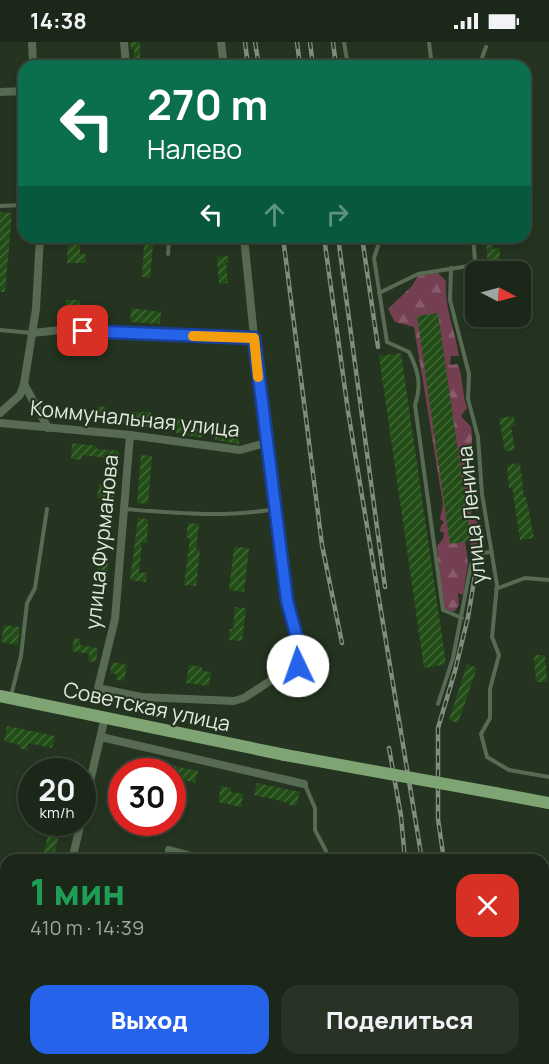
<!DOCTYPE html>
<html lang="ru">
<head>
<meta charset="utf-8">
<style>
  body { margin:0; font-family:Manrope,sans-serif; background:#283325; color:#f1f3f6; height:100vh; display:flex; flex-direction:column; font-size:22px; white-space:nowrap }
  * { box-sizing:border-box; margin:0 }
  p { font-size:20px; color:#a0a5a2 }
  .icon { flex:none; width:33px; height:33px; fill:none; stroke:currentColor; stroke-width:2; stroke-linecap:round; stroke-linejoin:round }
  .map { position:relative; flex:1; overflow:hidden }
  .drawer { position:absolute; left:0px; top:812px; width:549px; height:212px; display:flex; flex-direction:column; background:#1b2718; border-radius:18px 18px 0 0; box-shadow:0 3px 9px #0003,0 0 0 2px #394437 }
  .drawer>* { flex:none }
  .guide { position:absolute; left:18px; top:18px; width:513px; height:183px; border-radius:18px; box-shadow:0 3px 9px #0003,0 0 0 2px #394437; background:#0b6e4f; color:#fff; overflow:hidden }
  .needle { width:39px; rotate:96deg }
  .fabs { position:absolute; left:465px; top:219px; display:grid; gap:12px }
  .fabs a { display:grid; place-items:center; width:66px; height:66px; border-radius:12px; background:#1b2718; box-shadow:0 3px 9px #0003,0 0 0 2px #394437; font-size:30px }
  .speed { position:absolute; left:18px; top:716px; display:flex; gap:12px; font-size:30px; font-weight:700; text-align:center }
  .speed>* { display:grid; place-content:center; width:78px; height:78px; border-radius:50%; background:#1b2718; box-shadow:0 3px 9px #0003,0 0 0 2px #394437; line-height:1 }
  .speed small { font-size:15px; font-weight:400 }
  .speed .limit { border:9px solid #d22; background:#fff; color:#111 }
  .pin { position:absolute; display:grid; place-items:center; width:51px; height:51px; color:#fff; margin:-26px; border-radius:12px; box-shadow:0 3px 9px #0006 }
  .me { position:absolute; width:66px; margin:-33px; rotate:357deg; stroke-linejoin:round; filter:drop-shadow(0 0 4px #0008) }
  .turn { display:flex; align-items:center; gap:21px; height:126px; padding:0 30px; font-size:27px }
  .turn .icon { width:78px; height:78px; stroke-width:2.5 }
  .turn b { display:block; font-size:42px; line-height:51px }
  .lanes { display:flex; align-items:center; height:57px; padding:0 30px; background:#0003; justify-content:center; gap:30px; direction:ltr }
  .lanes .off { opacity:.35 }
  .round { display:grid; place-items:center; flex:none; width:63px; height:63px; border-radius:18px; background:#283325 }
  .summary { display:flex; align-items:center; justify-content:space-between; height:102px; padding:0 30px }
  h1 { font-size:36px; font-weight:800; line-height:45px; color:#1e9e55 }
  .primary-button { display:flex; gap:12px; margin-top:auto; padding:12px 30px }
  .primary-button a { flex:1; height:69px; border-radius:18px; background:#2563eb; color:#fff; font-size:24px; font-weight:800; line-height:69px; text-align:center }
  .primary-button a+a { background:#283325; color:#f1f3f6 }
  .status { display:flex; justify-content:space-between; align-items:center; height:42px; padding:0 30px; background:#1b2718; direction:ltr }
  .status svg { height:16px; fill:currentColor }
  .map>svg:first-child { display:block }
  .forest { fill:url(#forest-firs) }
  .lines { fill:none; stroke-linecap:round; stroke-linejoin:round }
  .stream { stroke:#3d001c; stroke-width:2 }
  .building { fill:url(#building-hatch) }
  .lane { stroke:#576a52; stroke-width:4 }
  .street { stroke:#576a52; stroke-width:8 }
  .primary { stroke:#7ea473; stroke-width:12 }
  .rail-casing { stroke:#808d7c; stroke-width:4.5 }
  .rail { stroke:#243420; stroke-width:2; stroke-dasharray:7; stroke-linecap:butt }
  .primary-bridge { stroke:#7ea473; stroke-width:12 }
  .route-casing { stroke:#184099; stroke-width:15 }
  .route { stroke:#2563eb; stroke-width:10 }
  .slow { stroke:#f59e0b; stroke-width:10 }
  .labels { text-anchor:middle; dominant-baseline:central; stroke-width:4.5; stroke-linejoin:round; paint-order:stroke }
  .street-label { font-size:21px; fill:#e0eadd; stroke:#243420 }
</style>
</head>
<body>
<div class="status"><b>14:38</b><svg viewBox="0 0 49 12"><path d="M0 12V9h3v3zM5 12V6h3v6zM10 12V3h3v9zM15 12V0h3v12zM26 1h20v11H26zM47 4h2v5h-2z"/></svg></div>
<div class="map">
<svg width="549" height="1022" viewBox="0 0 549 1022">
  <defs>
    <pattern id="forest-firs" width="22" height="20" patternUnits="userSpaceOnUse" patternTransform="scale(1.5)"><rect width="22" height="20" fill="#753f52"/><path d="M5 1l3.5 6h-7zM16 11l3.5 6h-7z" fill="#885b6a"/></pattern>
    <pattern id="building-hatch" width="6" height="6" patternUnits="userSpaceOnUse" patternTransform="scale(1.5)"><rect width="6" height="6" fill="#234d16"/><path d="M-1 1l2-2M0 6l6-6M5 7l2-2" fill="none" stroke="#436737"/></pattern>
  </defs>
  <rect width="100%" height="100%" fill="#243420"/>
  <path class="forest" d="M438 231 446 239C444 265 455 288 459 314H451L450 323 458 322C463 337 462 351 467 366L461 374 471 385 472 395 470 449 475 464 471 471 476 476 478 488 476 493 478 505 471 504 468 497 465 498 468 521 463 553 458 551 459 563 454 570 442 566 437 504 443 497 444 491 440 489 441 484 444 480 440 477 443 462 414 285 395 280 388 267 412 244 418 234Z"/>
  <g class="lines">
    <path class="stream" d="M0 1017 8 1022
      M347 1017 352 1022
      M165 1022 171 1017"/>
  </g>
  <path class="building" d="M130 0H140V17H146V24H134V7H131Z
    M0 170 12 171 5 250H0Z
    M68 195H80V212H86L85 221H67Z
    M486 195H494L493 207 500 206 499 230H488Z
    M144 202 153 203 150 236 142 235Z
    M228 214 229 221H226L228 241 219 242 217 215Z
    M66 258H80L79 278 65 277Z
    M131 266 161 270 160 282 130 280Z
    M438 271 471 499 450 502 417 274Z
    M69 296 97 297 96 307 78 305V308L67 307Z
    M401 311 446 622 424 626 379 314Z
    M98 364 106 365V371L124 373 125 370H151L150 385 96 377Z
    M514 374 515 384H511L515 408 505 409 499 376Z
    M177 376 185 377V382L203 384 202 396 176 391Z
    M216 387 239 389V402L215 398Z
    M72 401 97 404V407L119 409 118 421 106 420 107 416 82 413V418L71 417Z
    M141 413 152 414 148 462 137 461Z
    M520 421 524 455H526L534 496 520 498 512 445 509 446 507 423Z
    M99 442 115 444 112 480 102 479 104 457 97 456Z
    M138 476 148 477 147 501H142L139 530 147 531 146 540 130 538Z
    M188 481 199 482 196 507 200 508 196 544 184 543 190 496H186Z
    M234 505 249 506 244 550 229 548Z
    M98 520 108 521 107 544H99V532H97Z
    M235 565 246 566 242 599 229 598 230 587H233Z
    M4 583 20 585 18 603 1 600Z
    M74 596 80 597V603L98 606 96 620 88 619 89 612 72 609Z
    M534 613H545L547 640H536Z
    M112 620 127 623 124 639 116 638 117 632H110Z
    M467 622 477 626 458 681 449 678Z
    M189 623 202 625V629L211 630 209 644 186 641Z
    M7 684 55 694 52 706 28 701 27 708 19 706 20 703 4 699Z
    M140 715 154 718 155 716 167 719 166 722 198 729 195 741 172 735V729L138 725Z
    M257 741 300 750 296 764 289 763 290 761 254 753Z
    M221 744 231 746V750L243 752 241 765 218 760Z
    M49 790 59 793 53 818 42 816Z"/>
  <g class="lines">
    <path class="lane" d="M344 0 348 24
      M429 0 432 24
      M479 24 486 5
      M0 164 24 163
      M379 195V201L374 216 387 300 409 310C418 328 422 343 415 363L443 568 462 576
      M473 195 476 230
      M168 212 169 195
      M451 226 450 258 469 332 468 357 478 395 482 452 497 543 492 595 499 613 490 647V676L481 692 487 715 509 728 549 735
      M379 251 418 232 475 223
      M0 288 32 291
      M124 467C175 471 225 476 275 467
      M496 547 525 536 549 538
      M11 654 21 614 27 561 35 546 47 467
      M438 662 453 616 471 523 477 511 492 510
      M305 743 315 766V788L326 809 324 818
      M543 939 549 921
      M4 1022 6 1017
      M527 1022 528 1017"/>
    <path class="street" d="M32 0 33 24
      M124 0 126 24
      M221 0 224 24
      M0 50 24 49
      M32 291 61 288 254 296
      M24 342 48 386
      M0 371 20 353 24 342 36 267 40 195
      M0 381 130 393 240 408 266 401
      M130 393 115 577 98 646 141 655 234 659 244 656 276 635 291 632 298 624 300 613 299 603 287 559 259 345 244 195
      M101 695 304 742
      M82 774 105 675
      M169 808 207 818
      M72 818 81 780
      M0 833 6 835
      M0 931 6 933"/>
    <path class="primary" d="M0 654 285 713
      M495 751 549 761"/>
    <g class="rail-casing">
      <path id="rail" d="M245 0 248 24
        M255 0 259 24
        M297 0 300 24
        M310 0 313 24
        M333 0 336 24
        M283 195 322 503 342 601
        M324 195 348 369 422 818
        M338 195 385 545
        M362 195 378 305
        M389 706 401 774 405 818
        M444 818 438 777V686L455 629 468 575 477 521
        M457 1017V1022
        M473 1017 474 1022
        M309 1022 314 1017"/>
    </g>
    <use href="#rail" class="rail"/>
    <path class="primary-bridge" d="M285 713 495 751"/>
  </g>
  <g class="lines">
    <g class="route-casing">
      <path id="route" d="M83 289 254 296 287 559 299 603 298 624"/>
    </g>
    <use href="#route" class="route"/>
    <path class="slow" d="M193 294 254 296 258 335"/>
  </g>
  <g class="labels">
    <g class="street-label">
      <text transform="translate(135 376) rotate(6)">Коммунальная улица</text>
      <text transform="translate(471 473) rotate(-96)">улица Ленина</text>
      <text transform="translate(101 500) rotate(-84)">улица Фурманова</text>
      <text transform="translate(147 664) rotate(12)">Советская улица</text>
    </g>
  </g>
</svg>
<div class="fabs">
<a><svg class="needle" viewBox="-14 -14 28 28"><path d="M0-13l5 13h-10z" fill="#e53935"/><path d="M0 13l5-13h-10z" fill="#a0a5a2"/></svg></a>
</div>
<div class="speed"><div>20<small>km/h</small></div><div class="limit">30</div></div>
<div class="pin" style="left:83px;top:289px;background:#d93025"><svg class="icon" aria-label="arrive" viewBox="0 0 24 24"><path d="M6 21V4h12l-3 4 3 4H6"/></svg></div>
<svg class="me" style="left:298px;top:624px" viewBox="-20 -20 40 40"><circle r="19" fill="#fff"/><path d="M0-13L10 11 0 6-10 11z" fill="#2563eb"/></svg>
<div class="guide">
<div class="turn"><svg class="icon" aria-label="left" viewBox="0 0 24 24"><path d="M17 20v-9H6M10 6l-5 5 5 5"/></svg><div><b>270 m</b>Налево</div></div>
<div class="lanes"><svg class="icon" aria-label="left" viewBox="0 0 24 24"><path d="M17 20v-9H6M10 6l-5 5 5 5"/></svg><svg class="icon off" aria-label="ahead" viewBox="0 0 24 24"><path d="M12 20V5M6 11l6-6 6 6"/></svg><svg class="icon off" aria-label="right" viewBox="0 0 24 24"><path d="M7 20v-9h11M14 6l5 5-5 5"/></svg></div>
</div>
<section class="drawer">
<div class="summary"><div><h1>1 мин</h1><p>410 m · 14:39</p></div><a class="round" style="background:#d93025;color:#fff"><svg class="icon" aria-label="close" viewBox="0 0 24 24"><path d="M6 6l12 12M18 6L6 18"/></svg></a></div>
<div class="primary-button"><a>Выход</a><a>Поделиться</a></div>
</section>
</div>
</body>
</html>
